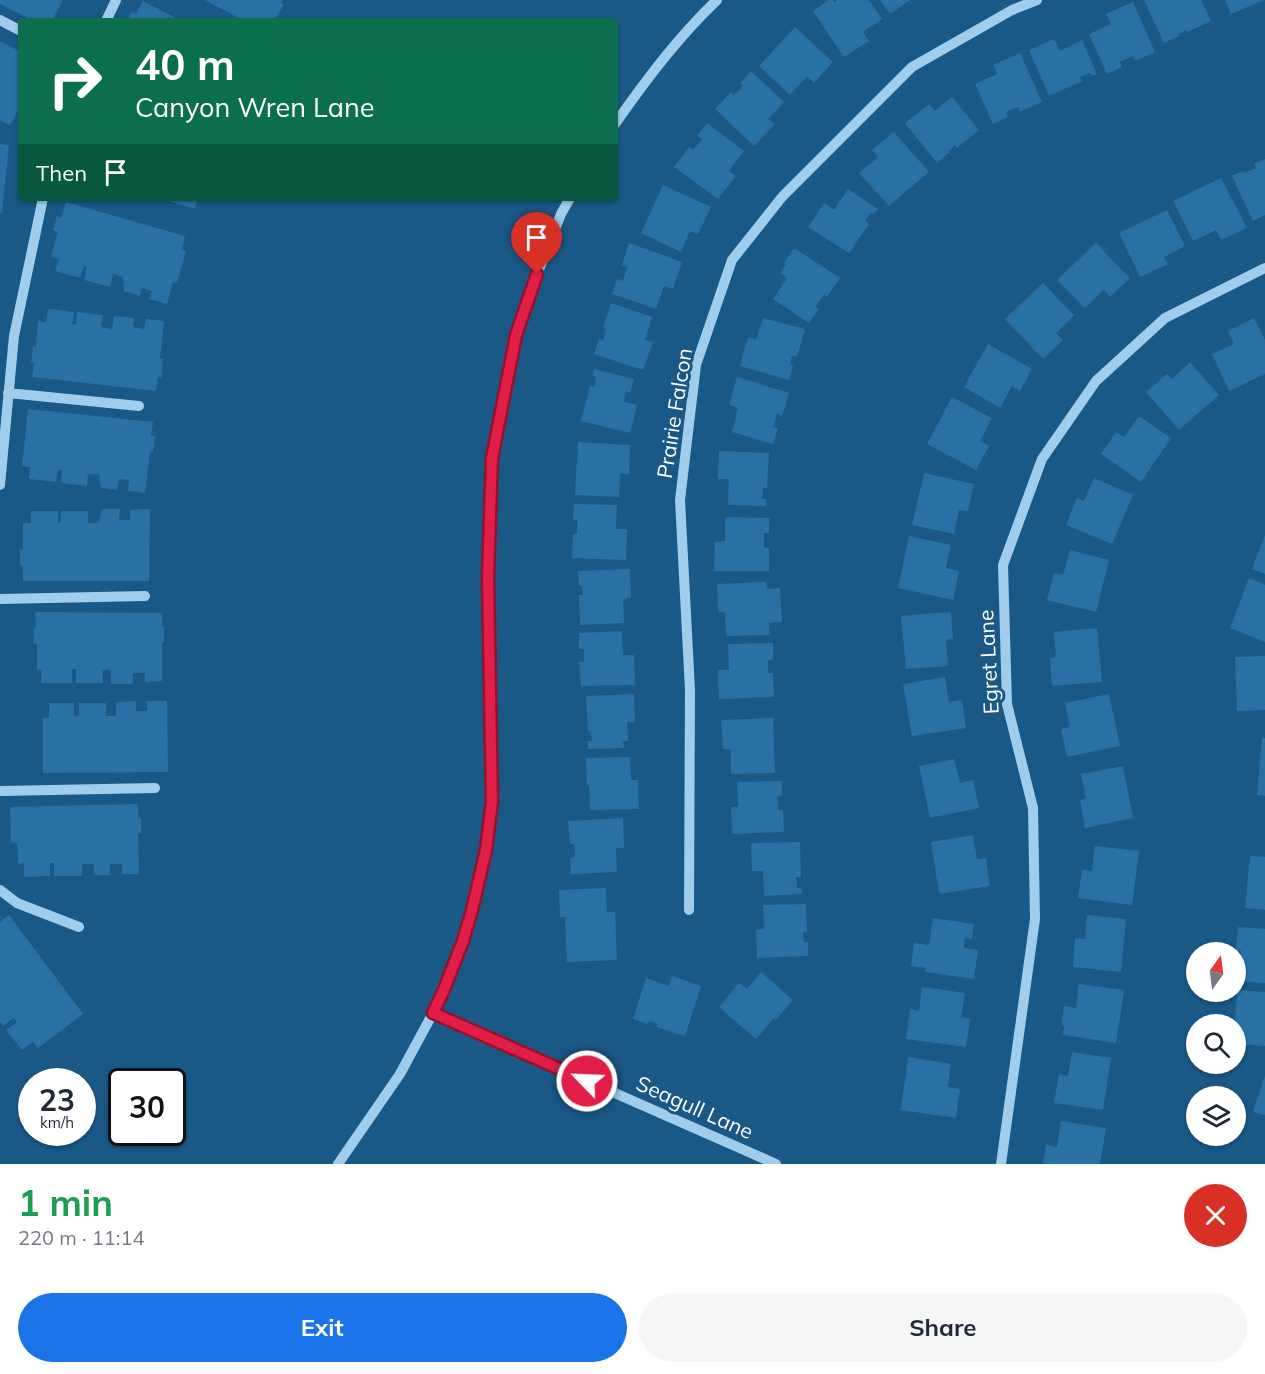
<!DOCTYPE html>
<html lang="en">
<head>
<meta charset="utf-8">
<style>
  body { margin:0; font-family:Mulish,sans-serif; background:#f6f6f7; color:#1f2937; height:100vh; display:flex; flex-direction:column; font-size:22px; white-space:nowrap }
  * { box-sizing:border-box; margin:0 }
  p { font-size:20px; color:#747a83 }
  .icon { flex:none; width:33px; height:33px; fill:none; stroke:currentColor; stroke-width:2; stroke-linecap:round; stroke-linejoin:round }
  .map { position:relative; height:1164px; overflow:hidden }
  .drawer { display:flex; flex-direction:column; background:#fff; flex:1 }
  .drawer>* { flex:none }
  .hud { position:absolute; left:18px; top:18px; width:600px; height:183px; border-radius:6px; box-shadow:0 2px 4px #0004; background:#0b6e4f; color:#fff; overflow:hidden }
  .needle { width:39px; rotate:14deg }
  .fabs { position:absolute; left:1186px; top:942px; display:grid; gap:12px }
  .fabs a { display:grid; place-items:center; width:60px; height:60px; border-radius:50%; background:#fff; box-shadow:0 2px 4px #0004; font-size:30px }
  .speed { position:absolute; left:18px; top:1068px; display:flex; gap:12px; font-size:30px; font-weight:700; text-align:center }
  .speed>* { display:grid; place-content:center; width:78px; height:78px; border-radius:50%; background:#fff; box-shadow:0 2px 4px #0004; line-height:1 }
  .speed small { font-size:15px; font-weight:400 }
  .speed .limit { border:3px solid #111; border-radius:9px; background:#fff; color:#111 }
  .pin { position:absolute; display:grid; place-items:center; width:51px; height:51px; color:#fff; margin:-62px -26px; border-radius:50% 50% 50% 0; rotate:-45deg; box-shadow:0 0 6px #0007 }
  .pin .icon { rotate:45deg }
  .me { position:absolute; width:66px; margin:-33px; rotate:294deg; stroke-linejoin:round; filter:drop-shadow(0 0 4px #0008) }
  .turn { display:flex; align-items:center; gap:21px; height:126px; padding:0 18px; font-size:27px }
  .turn .icon { width:78px; height:78px; stroke-width:2.5 }
  .turn b { display:block; font-size:42px; line-height:51px }
  .then { display:flex; align-items:center; height:57px; padding:0 18px; background:#0003; gap:12px; font-size:22px }
  .round { display:grid; place-items:center; flex:none; width:63px; height:63px; border-radius:32px; background:#f6f6f7 }
  .summary { display:flex; align-items:center; justify-content:space-between; height:102px; padding:0 18px }
  h1 { font-size:36px; font-weight:700; line-height:45px; color:#1e9e55 }
  .cta { display:flex; gap:12px; margin-top:auto; padding:12px 18px }
  .cta a { flex:1; height:69px; border-radius:36px; background:#1a73e8; color:#fff; font-size:24px; font-weight:700; line-height:69px; text-align:center }
  .cta a+a { background:#f6f6f7; color:#1f2937 }
  .map>svg:first-child { display:block }
  .building { fill:#2971a4 }
  .lines { fill:none; stroke-linecap:round; stroke-linejoin:round }
  .minor { stroke:#a1cdec; stroke-width:10 }
  .route-casing { stroke:#92132f; stroke-width:15 }
  .route { stroke:#e11d48; stroke-width:10 }
  .labels { text-anchor:middle; dominant-baseline:central; stroke-width:6; stroke-linejoin:round; paint-order:stroke }
  .street-label { font-size:21px; fill:#fff; stroke:#1a5886 }
</style>
</head>
<body>
<div class="map">
<svg width="1265" height="1164" viewBox="0 0 1265 1164">
  <rect width="100%" height="100%" fill="#1a5886"/>
  <path class="building" d="M0 0H63L52 21H34L0 4Z
    M205 0H282L281 3 284 4 275 19 273 18 271 21H244Z
    M829 0H833L834 2 837 0H869L882 19 863 32 869 41 844 57 813 11Z
    M880 0H910L890 14Z
    M1144 0H1201L1211 21 1188 32 1186 30 1178 34 1179 36 1164 43Z
    M1225 0H1264L1231 14Z
    M143 1 182 21H127L132 11 136 14Z
    M1133 2 1155 52 1135 61 1133 56 1120 62 1122 67 1107 74 1089 34 1111 24 1106 14Z
    M795 27 833 62 814 83 807 77 790 95 759 66Z
    M1054 39 1060 51 1082 40 1097 74 1092 76 1090 73 1080 77 1082 81 1049 96 1029 50Z
    M0 41 21 52V105L10 125 0 120Z
    M1020 53 1042 102 1020 112 1018 107 1006 112 1008 117 993 124 975 84 997 74 993 65Z
    M751 71 784 102 768 119 775 124 754 146 715 109 731 92 734 95 743 86 740 83Z
    M952 97 979 130 957 148 955 145 949 151 950 152 937 163 905 123 929 104 935 111Z
    M707 123 744 151 729 171 736 176 718 199 674 167 689 147 693 150 702 139 697 136Z
    M894 132 929 172 889 206 859 173 878 157 872 150Z
    M0 144 9 145 2 213H0Z
    M1265 159V215L1253 221 1232 176 1243 171 1244 173 1256 168 1254 164Z
    M1221 178 1247 228 1221 240 1216 230 1193 241 1173 201Z
    M663 185 711 207 698 234 690 231 681 252 641 233Z
    M848 189 878 209 874 214 871 212 865 221 869 224 849 253 808 227 824 203 834 210Z
    M159 198H198L195 209Z
    M66 202 185 236 182 250 186 251 177 283 173 282 167 304 149 299 152 291 142 288 140 296 124 291 123 277 113 274 110 287 84 280 87 267 84 266 80 278 55 271 59 259 51 257 58 232 53 230 57 216 61 218Z
    M1167 210 1185 246 1164 257 1168 264 1140 277 1119 233Z
    M629 243 682 262 673 289 664 286 656 309 612 294 617 279 623 281 627 267 622 265Z
    M1096 243 1130 278 1110 297 1104 290 1085 308 1057 280Z
    M794 248 840 278 827 297 824 295 815 307 819 309 809 323 773 299 787 278 780 273 786 264 784 263Z
    M1043 283 1074 315 1056 333 1063 340 1043 359 1005 319Z
    M611 303 652 317 645 340 653 342 643 370 594 354 599 339 603 340 606 329 603 328Z
    M48 309 74 312 72 324 76 325 77 312 103 315 101 327 112 329 114 316 134 318 133 327 144 329 146 319 164 321 160 358 163 359 161 378 158 377 156 391 32 377 34 363H31L33 346 36 347 38 321 46 322Z
    M763 318 805 329 797 357 792 356 790 364 793 365 789 380 740 366 748 337 756 340Z
    M1254 318 1265 340V374L1229 391 1212 354 1234 344 1228 331Z
    M988 344 1032 369 1020 391 1012 386 1000 408 964 387Z
    M1190 362 1219 395 1179 430 1146 392 1167 374 1172 379Z
    M594 369 634 379 630 393 626 391 624 402 637 405 630 433 581 421 590 386 594 387 596 377 593 376Z
    M737 377 789 393 782 416 777 414 773 427 778 428 773 444 732 432 738 408 729 405Z
    M952 397 992 418 980 441 989 446 976 470 927 444Z
    M28 409 153 422 151 436H155L153 452H150L145 493 128 491 129 480 119 479 117 490 101 488 99 475 88 474 87 486 61 483 62 470H58L56 482 29 479 30 467 22 466Z
    M1139 416 1171 438 1141 482 1101 454 1116 432 1124 437Z
    M578 442 630 445 629 474H620L619 497 575 495Z
    M719 451 769 453 767 488H763L762 499H767L766 506 728 505 729 479H718Z
    M924 473 974 484 968 511 959 510 954 534 912 525Z
    M1094 478 1133 495 1112 544 1066 525 1077 498 1084 501Z
    M574 504 617 505 616 529H627L626 560 572 558 573 534H577V520H573Z
    M102 509H120L119 520H130V510L150 509 149 581H23V566H20V550H23V523H31V511H58V523H61V511H88V523H99Z
    M725 517 769 518V533H764V547L769 548V571H714L715 542 725 541Z
    M1265 535V574L1252 569Z
    M909 536 951 545 946 568 959 571 953 600 898 588Z
    M1070 550 1109 560 1096 612 1047 600 1054 573 1063 575Z
    M630 569 631 598 623 599 624 623 580 625 579 595H583L582 586H579L578 571Z
    M1249 578 1265 585V642L1230 628Z
    M766 582 767 589 780 588 782 622 769 623 770 635 726 636 725 612H718L717 584Z
    M35 612 162 613V626L164 627V642H162V681L145 682V673H133V684H111V670H103V683H76V669H72V683H41V670H37V644H33L34 627H36Z
    M951 612 953 639 946 640 948 666 906 669 901 616Z
    M1097 628 1102 682 1052 686 1050 658 1056 657 1054 632Z
    M622 631 623 655H634L635 685 581 686 579 662H584V649H579V633Z
    M773 643V660H768V673H773L774 697 719 699 718 670H729L728 644Z
    M1265 656V710L1237 711 1235 657Z
    M945 677 949 702 962 700 966 728 912 736 903 684Z
    M634 694 635 722H627L628 741H623L624 748 588 749V741H592L591 731H588L586 696Z
    M1109 694 1120 746 1067 757 1061 729 1070 727 1065 703Z
    M136 701V711H147V701H167L168 772 43 773V718H49V703H74V716H79V703H106V716H116V702Z
    M773 718 775 773 731 774V749H723L721 720Z
    M1262 738H1265V796L1257 795Z
    M630 757 631 780H638L639 809 590 810 589 785H587L586 758Z
    M954 759 960 783 973 780 979 808 930 818 919 766Z
    M1123 766 1133 818 1085 828 1080 800 1086 799 1081 774Z
    M782 781V796H777L778 810H783L784 832 732 834 731 807H738L737 782Z
    M138 804V818H141V833L138 834 139 874H122V864H110V875H94V864H82V876H54V863H50V876L24 877V863L18 864 17 843 11 842 10 807Z
    M623 818 624 848H616L617 872 571 874 570 858 575 857 574 844H570L568 821Z
    M973 835 977 859 986 858 990 886 939 894 931 842Z
    M800 842 801 877H796L797 888H801L802 894 764 896 763 871H752L751 843Z
    M1095 846 1139 851 1132 905 1078 898 1082 870 1092 871Z
    M1250 856 1265 857V910L1245 908Z
    M606 888 607 912H615L617 960 567 962 565 917H560L559 890Z
    M806 904 807 932H803L804 942H808V956L757 958 756 930 764 929 763 905Z
    M9 915 83 1014 38 1048 33 1042 22 1050 6 1030 17 1022 14 1018 3 1026 0 1022V922Z
    M1087 915 1126 919 1121 972 1073 967 1075 938 1085 939Z
    M933 918 974 924 972 939 965 938 964 948 978 950 974 979 925 972 926 968 911 966 914 943 929 945Z
    M1238 927 1265 929V983L1236 981V966H1240L1241 951 1236 950Z
    M761 972 793 1000 776 1020 774 1018 756 1039 719 1007 739 983 747 989Z
    M672 976 701 986 685 1036 656 1027 658 1024 649 1021 648 1024 633 1019 646 978 669 986Z
    M1079 984 1124 990 1116 1043 1063 1035 1064 1026 1062 1025 1064 1006 1076 1008Z
    M922 987 965 993 961 1017 970 1019 966 1047 906 1039 910 1009 919 1011Z
    M1237 990 1265 992V1046L1236 1044V1024H1235Z
    M1072 1052 1111 1058 1103 1110 1054 1103 1059 1074 1068 1076Z
    M908 1057 951 1064 948 1087 960 1089 956 1118 901 1110Z
    M1265 1076V1115L1253 1112Z
    M1061 1121 1106 1128 1100 1164H1043L1046 1145 1057 1147Z"/>
  <g class="lines">
    <path class="minor" d="M0 20 21 31
      M106 21 116 0
      M615 124C646 80 678 37 717 0
      M8 393 139 406
      M0 485 14 336 43 198
      M0 599 145 596
      M0 791 155 788
      M0 890 17 903 79 927
      M689 910 690 690 680 500 696 365 732 260 782 197 912 67 1012 10 1037 0
      M433 1013 776 1164
      M338 1164 400 1074 433 1013 443 992 463 941 480 877 486 850 492 802 488 577 492 458 516 335 537 275 561 214 570 198
      M1001 1164 1035 919 1033 808 1007 704 1003 565 1042 459 1096 381 1165 318 1265 268"/>
  </g>
  <g class="lines">
    <g class="route-casing">
      <path id="route" d="M537 274 516 335 492 458 488 577 492 802 486 850 472 910 463 941 443 992 433 1013 587 1081"/>
    </g>
    <use href="#route" class="route"/>
  </g>
  <g class="labels">
    <g class="street-label">
      <text transform="translate(674 413) rotate(-81)">Prairie Falcon</text>
      <text transform="translate(988 662) rotate(-93)">Egret Lane</text>
      <text transform="translate(695 1107) rotate(24)">Seagull Lane</text>
    </g>
  </g>
</svg>
<div class="fabs">
<a><svg class="needle" viewBox="-14 -14 28 28"><path d="M0-13l5 13h-10z" fill="#e53935"/><path d="M0 13l5-13h-10z" fill="#747a83"/></svg></a>
<a><svg class="icon" aria-label="search" viewBox="0 0 24 24"><circle cx="10" cy="10" r="6"/><path d="M15 15l6 6"/></svg></a>
<a><svg class="icon" aria-label="layers" viewBox="0 0 24 24"><path d="M12 4l9 5-9 5-9-5zM3 14l9 5 9-5"/></svg></a>
</div>
<div class="speed"><div>23<small>km/h</small></div><div class="limit">30</div></div>
<div class="pin" style="left:537px;top:274px;background:#d93025"><svg class="icon" aria-label="arrive" viewBox="0 0 24 24"><path d="M6 21V4h12l-3 4 3 4H6"/></svg></div>
<svg class="me" style="left:587px;top:1081px" viewBox="-20 -20 40 40"><circle r="17" fill="#e11d48" stroke="#fff" stroke-width="3"/><path d="M0-11L8 9 0 5-8 9z" fill="#fff"/></svg>
<div class="hud">
<div class="turn"><svg class="icon" aria-label="right" viewBox="0 0 24 24"><path d="M7 20v-9h11M14 6l5 5-5 5"/></svg><div><b>40 m</b>Canyon Wren Lane</div></div>
<div class="then">Then<svg class="icon" aria-label="arrive" viewBox="0 0 24 24"><path d="M6 21V4h12l-3 4 3 4H6"/></svg></div>
</div>
</div>
<section class="drawer">
<div class="summary"><div><h1>1 min</h1><p>220 m · 11:14</p></div><a class="round" style="background:#d93025;color:#fff"><svg class="icon" aria-label="close" viewBox="0 0 24 24"><path d="M6 6l12 12M18 6L6 18"/></svg></a></div>
<div class="cta"><a>Exit</a><a>Share</a></div>
</section>
</body>
</html>
